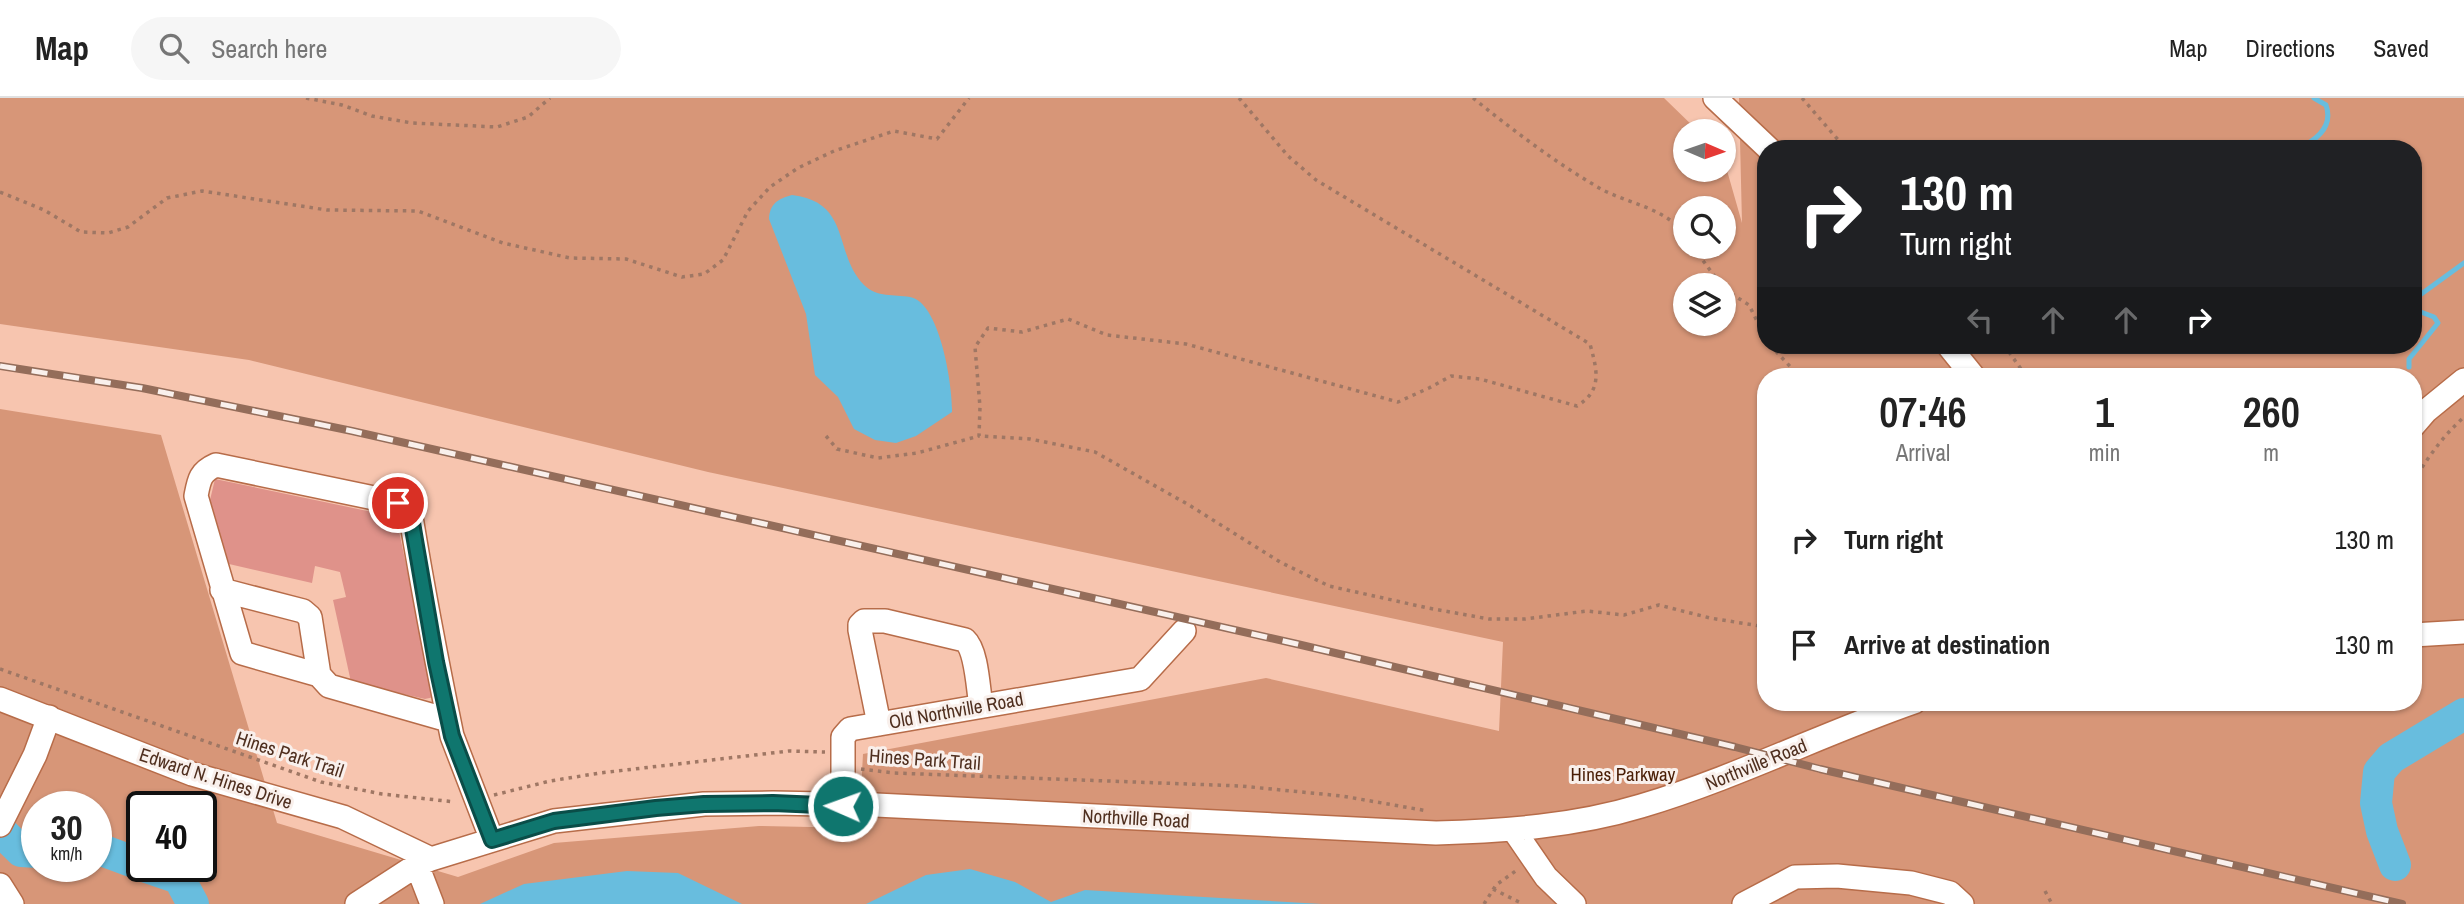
<!DOCTYPE html>
<html lang="en">
<head>
<meta charset="utf-8">
<style>
  body { margin:0; font-family:"Archivo Narrow",sans-serif; background:#f6f6f6; color:#222; height:100vh; display:flex; flex-direction:column; font-size:26px; white-space:nowrap }
  * { box-sizing:border-box; margin:0 }
  p { font-size:23px; color:#767676 }
  .icon { flex:none; width:38px; height:38px; fill:none; stroke:currentColor; stroke-width:2; stroke-linecap:round; stroke-linejoin:round }
  .map { position:relative; flex:1; overflow:hidden }
  .sheet { position:absolute; left:1757px; top:270px; width:665px; height:343px; display:flex; flex-direction:column; background:#fff; border-radius:28px; box-shadow:0 2px 5px #0004 }
  .sheet>* { flex:none }
  .hud { position:absolute; left:1757px; top:42px; width:665px; height:214px; border-radius:28px; box-shadow:0 2px 5px #0004; background:#202124; color:#fff; overflow:hidden }
  .needle { width:46px; rotate:92deg }
  .buttons { position:absolute; left:1673px; top:21px; display:grid; gap:14px }
  .buttons a { display:grid; place-items:center; width:63px; height:63px; border-radius:50%; background:#fff; box-shadow:0 2px 5px #0004; font-size:35px }
  .speed { position:absolute; left:21px; top:693px; display:flex; gap:14px; font-size:35px; font-weight:700; text-align:center }
  .speed>* { display:grid; place-content:center; width:91px; height:91px; border-radius:50%; background:#fff; box-shadow:0 2px 5px #0004; line-height:1 }
  .speed small { font-size:18px; font-weight:400 }
  .speed .limit { border:4px solid #111; border-radius:10px; background:#fff; color:#111 }
  .pin { position:absolute; display:grid; place-items:center; width:60px; height:60px; color:#fff; margin:-30px; border:4px solid #fff; border-radius:50%; box-shadow:0 2px 7px #0007 }
  .me { position:absolute; width:77px; margin:-38px; rotate:272deg; stroke-linejoin:round; filter:drop-shadow(0 0 5px #0008) }
  .turn { display:flex; align-items:center; gap:24px; height:147px; padding:0 28px; font-size:32px }
  .turn .icon { width:91px; height:91px; stroke-width:2.5 }
  .turn b { display:block; font-size:49px; line-height:60px }
  .lanes { display:flex; align-items:center; height:66px; padding:0 28px; background:#0003; justify-content:center; gap:35px; direction:ltr }
  .lanes .off { opacity:.35 }
  .eta { display:flex; justify-content:space-evenly; align-items:center; height:119px; text-align:center }
  .eta b { font-size:42px; font-weight:600; line-height:49px }
  ul { padding:0; list-style:none }
  li { display:flex; align-items:center; gap:21px; height:105px; padding:0 28px }
  li div { flex:1 }
  li b { display:block; font-size:26px }
  li em { font-style:normal }
  header { display:flex; align-items:center; gap:42px; box-sizing:border-box; height:98px; padding:0 35px; background:#fff; border-bottom:2px solid #e0e0e0 }
  header strong { font-size:33px }
  nav { display:flex; gap:38px; margin-inline-start:auto; font-size:24px }
  .search { width:490px; height:63px; background:#f6f6f6; display:flex; align-items:center; gap:18px; box-sizing:border-box; padding:0 24px; border-radius:38px; color:#767676; font-size:26px }
  .map>svg:first-child { display:block }
  .green { fill:#d79678; fill-rule:evenodd }
  .water { fill:#68bdde }
  .lines { fill:none; stroke-linecap:round; stroke-linejoin:round }
  .stream { stroke:#68bdde; stroke-width:5 }
  .river { stroke:#68bdde; stroke-width:32 }
  .building { fill:#df928a }
  .minor-casing { stroke:#b76c49; stroke-width:26 }
  .path { stroke:#9f7764; stroke-width:3.5; stroke-dasharray:3.5 5; stroke-linecap:butt }
  .minor { stroke:#fff; stroke-width:23 }
  .rail-casing { stroke:#946d5a; stroke-width:8 }
  .rail { stroke:#f9f0ec; stroke-width:5; stroke-dasharray:16; stroke-linecap:butt }
  .route-casing { stroke:#0a4d48; stroke-width:18 }
  .route { stroke:#0f766e; stroke-width:12 }
  .labels { text-anchor:middle; dominant-baseline:central; stroke-width:6; stroke-linejoin:round; paint-order:stroke }
  .street-label { font-size:19px; fill:#4f2f1f; stroke:#f9f0ec }
  .park-label { font-size:19px; fill:#491d05; stroke:#f9f0ec }
</style>
</head>
<body>
<header>
<strong>Map</strong>
<div class="search"><svg class="icon" aria-label="search" viewBox="0 0 24 24"><circle cx="10" cy="10" r="6"/><path d="M15 15l6 6"/></svg>Search here</div>
<nav><a>Map</a><a>Directions</a><a>Saved</a></nav>
</header>
<div class="map">
<svg width="2464" height="806" viewBox="0 0 2464 806">
  <rect width="100%" height="100%" fill="#f7c5af"/>
  <path class="green" d="M0 0H1664L1698 33H1685V72H1724V62L1742 125 1739 0H2464V806H0V311L161 337 277 725 458 779 554 745 759 728 859 730 863 656 1266 580 1499 633 1503 544 708 374 249 262 0 226ZM1766 51H2413V247H1766ZM1685 110H1724V149H1685ZM1685 187H1724V226H1685ZM1766 278H2413V604H1766ZM37 709H96V768H37ZM142 709H201V768H142Z"/>
  <path class="water" d="M792 97C852 104 833 156 864 187 878 200 893 196 910 199 940 204 953 289 952 314L916 338 896 345 875 342 854 331 838 299 815 277 806 216 769 121C770 105 778 101 792 97Z
    M970 771 1015 784 1051 804 1085 792 1322 806H866L926 777Z
    M627 773 678 775 742 806H480L524 786Z"/>
  <g class="lines">
    <path class="stream" d="M2297 51C2315 43 2334 30 2326 7L2314 0
      M2413 202 2464 165
      M2409 269V261L2438 225 2434 219 2413 211"/>
    <path class="river" d="M0 732 21 753 37 754
      M96 750 142 767
      M2395 767 2382 733 2376 705 2379 674 2391 660 2464 616
      M144 768 179 780 193 806"/>
  </g>
  <path class="building" d="M215 381 396 419 434 599 425 601 351 584 333 502 346 499 340 474 315 468 312 485 229 466 210 402Z"/>
  <g class="lines">
    <g class="minor-casing">
      <path id="minor" d="M1715 0 1769 51
        M1948 247 1973 278
        M2413 328 2426 313 2464 282
        M222 492 303 513 310 519 319 577
        M2413 537 2464 534
        M0 601 192 676 343 719 431 761
        M448 622 329 588 319 577 242 555 196 398C199 382 200 374 216 367L398 405 411 419C423 492 437 565 452 638L492 742
        M879 626 860 532V527L864 523H885L965 542C977 553 978 591 981 608
        M843 708V639L850 631 1140 581 1184 533
        M0 727 35 657 49 619
        M1513 731 1546 779 1574 806
        M417 767 432 806
        M0 787 12 806
        M357 806 417 767 431 761 554 723 704 706 773 705 876 707 1436 735C1505 733 1575 728 1641 708 1735 680 1822 636 1914 604
        M1744 806 1795 779 1837 778 1911 785 1950 795 1962 806"/>
    </g>
    <path class="path" d="M306 0 342 7 372 18 412 25 497 29 528 19 550 0
      M1239 0 1288 58 1316 82 1590 246C1597 272 1603 292 1577 308L1480 281 1451 278 1429 290 1398 304 1186 246 1107 237 1068 221 1022 234 988 230 975 249 980 309 979 338 1030 341 1095 354 1189 407 1280 464 1329 488 1428 510 1489 521H1525L1587 513 1624 517 1659 507 1710 520 1766 529
      M1473 0C1514 33 1556 65 1601 91 1629 106 1666 110 1685 137
      M1802 0 1846 51
      M0 94 44 112 81 134 108 135 128 129 167 100 202 93 327 112 418 113 503 145 570 160 626 161 682 179 704 176 723 162 748 113 770 89 798 70 834 53 894 33 937 41 969 0
      M1693 149 1721 187
      M1724 191 1749 207 1766 241
      M1770 247 1799 278
      M2004 247 2026 278
      M826 338 837 351 878 360 917 355 979 338
      M2413 384C2428 359 2443 338 2464 319
      M0 571 321 684 382 696 455 704
      M861 671 894 675 1241 688 1342 698 1428 713
      M494 697 550 683 600 675 789 653 825 654
      M1493 791 1523 806
      M2045 793 2052 806
      M1484 806 1496 787 1517 772"/>
    <use href="#minor" class="minor"/>
    <g class="rail-casing">
      <path id="rail" d="M0 268 142 290 352 333 1297 546 1735 649 1820 671 2402 806"/>
    </g>
    <use href="#rail" class="rail"/>
  </g>
  <g class="lines">
    <g class="route-casing">
      <path id="route" d="M398 405 411 419 436 564 452 638 492 742 554 723 656 710 704 706 773 705 843 708"/>
    </g>
    <use href="#route" class="route"/>
  </g>
  <g class="labels">
    <g class="street-label">
      <text transform="translate(956 612) rotate(-10)">Old Northville Road</text>
      <text transform="translate(290 656) rotate(18)">Hines Park Trail</text>
      <text transform="translate(925 661) rotate(4)">Hines Park Trail</text>
      <text transform="translate(1756 666) rotate(-22)">Northville Road</text>
      <text transform="translate(216 680) rotate(18)">Edward N. Hines Drive</text>
      <text transform="translate(1136 720) rotate(3)">Northville Road</text>
    </g>
    <g class="park-label">
      <text x="1623" y="676">Hines Parkway</text>
    </g>
  </g>
</svg>
<div class="buttons">
<a><svg class="needle" viewBox="-14 -14 28 28"><path d="M0-13l5 13h-10z" fill="#e53935"/><path d="M0 13l5-13h-10z" fill="#767676"/></svg></a>
<a><svg class="icon" aria-label="search" viewBox="0 0 24 24"><circle cx="10" cy="10" r="6"/><path d="M15 15l6 6"/></svg></a>
<a><svg class="icon" aria-label="layers" viewBox="0 0 24 24"><path d="M12 4l9 5-9 5-9-5zM3 14l9 5 9-5"/></svg></a>
</div>
<div class="speed"><div>30<small>km/h</small></div><div class="limit">40</div></div>
<div class="pin" style="left:398px;top:405px;background:#d93025"><svg class="icon" aria-label="arrive" viewBox="0 0 24 24"><path d="M6 21V4h12l-3 4 3 4H6"/></svg></div>
<svg class="me" style="left:843px;top:708px" viewBox="-20 -20 40 40"><circle r="17" fill="#0f766e" stroke="#fff" stroke-width="3"/><path d="M0-11L8 9 0 5-8 9z" fill="#fff"/></svg>
<div class="hud">
<div class="turn"><svg class="icon" aria-label="right" viewBox="0 0 24 24"><path d="M7 20v-9h11M14 6l5 5-5 5"/></svg><div><b>130 m</b>Turn right</div></div>
<div class="lanes"><svg class="icon off" aria-label="left" viewBox="0 0 24 24"><path d="M17 20v-9H6M10 6l-5 5 5 5"/></svg><svg class="icon off" aria-label="ahead" viewBox="0 0 24 24"><path d="M12 20V5M6 11l6-6 6 6"/></svg><svg class="icon off" aria-label="ahead" viewBox="0 0 24 24"><path d="M12 20V5M6 11l6-6 6 6"/></svg><svg class="icon" aria-label="right" viewBox="0 0 24 24"><path d="M7 20v-9h11M14 6l5 5-5 5"/></svg></div>
</div>
<section class="sheet">
<div class="eta">
<div><b>07:46</b><p>Arrival</p></div>
<div><b>1</b><p>min</p></div>
<div><b>260</b><p>m</p></div>
</div>
<ul>
<li><svg class="icon" aria-label="right" viewBox="0 0 24 24"><path d="M7 20v-9h11M14 6l5 5-5 5"/></svg><div><b>Turn right</b></div><em>130 m</em></li>
<li><svg class="icon" aria-label="arrive" viewBox="0 0 24 24"><path d="M6 21V4h12l-3 4 3 4H6"/></svg><div><b>Arrive at destination</b></div><em>130 m</em></li>
</ul>
</section>
</div>
</body>
</html>
